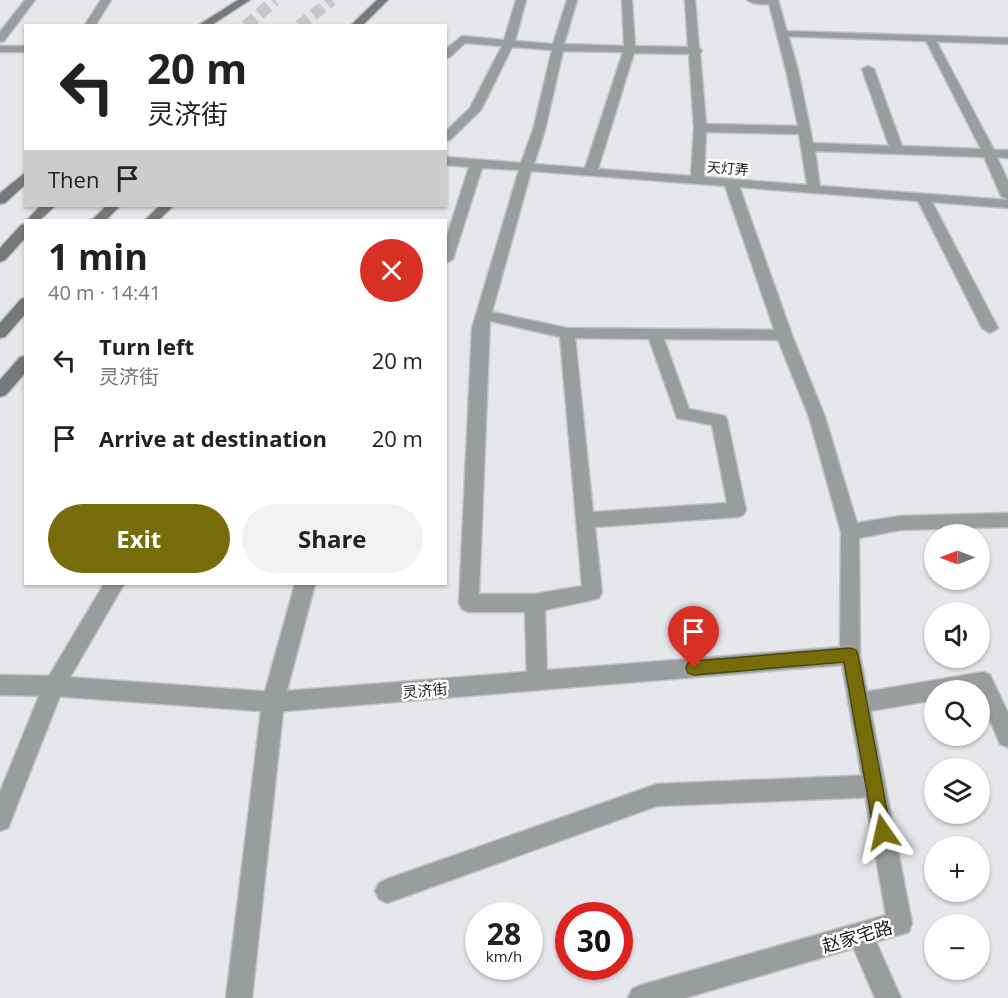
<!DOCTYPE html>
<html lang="en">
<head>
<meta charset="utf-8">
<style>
  body { margin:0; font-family:"Open Sans","Noto Sans SC",sans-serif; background:#f2f2f2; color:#222; height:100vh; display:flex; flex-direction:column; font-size:22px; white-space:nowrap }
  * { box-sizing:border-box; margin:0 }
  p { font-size:20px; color:#767676 }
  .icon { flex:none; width:33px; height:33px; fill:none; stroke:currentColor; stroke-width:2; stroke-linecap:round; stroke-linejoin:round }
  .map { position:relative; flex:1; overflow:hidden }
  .sheet { position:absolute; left:24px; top:219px; width:423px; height:366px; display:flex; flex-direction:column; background:#fff; border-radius:0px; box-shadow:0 2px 4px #0004 }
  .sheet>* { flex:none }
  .hud { position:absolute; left:24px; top:24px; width:423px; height:183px; border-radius:0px; box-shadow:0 2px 4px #0004; background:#fff; color:#222; overflow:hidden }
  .needle { width:39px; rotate:270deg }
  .tools { position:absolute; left:924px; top:524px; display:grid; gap:12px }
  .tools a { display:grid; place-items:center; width:66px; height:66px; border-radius:50%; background:#fff; box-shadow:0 2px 4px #0004; font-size:30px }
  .speed { position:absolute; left:465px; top:902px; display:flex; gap:12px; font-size:30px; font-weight:700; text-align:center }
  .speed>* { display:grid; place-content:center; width:78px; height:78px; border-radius:50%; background:#fff; box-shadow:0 2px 4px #0004; line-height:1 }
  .speed small { font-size:15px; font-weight:400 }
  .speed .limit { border:9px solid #d22; background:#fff; color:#111 }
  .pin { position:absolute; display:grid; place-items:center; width:51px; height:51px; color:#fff; margin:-62px -26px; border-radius:50% 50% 50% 0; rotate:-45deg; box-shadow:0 0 6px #0007 }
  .pin .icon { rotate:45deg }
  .me { position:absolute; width:66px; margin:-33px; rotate:349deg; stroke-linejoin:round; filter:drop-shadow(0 0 4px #0008) }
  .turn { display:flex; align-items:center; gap:21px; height:126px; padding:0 24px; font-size:27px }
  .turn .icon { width:78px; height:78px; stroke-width:2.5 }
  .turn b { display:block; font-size:42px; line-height:51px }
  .then { display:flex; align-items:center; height:57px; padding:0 24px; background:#0003; gap:12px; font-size:22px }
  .round { display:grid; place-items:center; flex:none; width:63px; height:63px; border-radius:32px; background:#f2f2f2 }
  .overview { display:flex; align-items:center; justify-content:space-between; height:102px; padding:0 24px }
  h1 { font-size:36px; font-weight:700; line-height:45px }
  .button { display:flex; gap:12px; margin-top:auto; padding:12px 24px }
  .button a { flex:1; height:69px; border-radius:36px; background:#766d0a; color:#fff; font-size:24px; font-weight:700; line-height:69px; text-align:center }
  .button a+a { background:#f2f2f2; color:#222 }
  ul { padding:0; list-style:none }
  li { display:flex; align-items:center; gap:18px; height:78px; padding:0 24px }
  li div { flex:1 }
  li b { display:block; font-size:22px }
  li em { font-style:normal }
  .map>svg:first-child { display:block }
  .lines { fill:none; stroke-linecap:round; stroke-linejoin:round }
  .secondary-tunnel { stroke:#c7c8cc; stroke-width:12; stroke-dasharray:12 6; stroke-linecap:butt }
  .lane-casing { stroke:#c1c2c6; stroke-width:3 }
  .street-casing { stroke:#c1c2c6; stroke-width:3 }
  .secondary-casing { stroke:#c1c2c6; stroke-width:3 }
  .lane { fill:#9a9d9d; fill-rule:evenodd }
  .street { fill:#9a9d9d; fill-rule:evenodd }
  .secondary { fill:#76797a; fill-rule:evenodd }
  .route { fill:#766d0a; stroke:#4d4706; stroke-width:1.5 }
  .labels { text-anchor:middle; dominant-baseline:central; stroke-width:5; stroke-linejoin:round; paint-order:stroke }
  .far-street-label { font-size:14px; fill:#1b1b1d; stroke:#fff }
  .street-label { font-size:15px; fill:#1b1b1d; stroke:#fff }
  .near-street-label { font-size:18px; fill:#1b1b1d; stroke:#fff }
</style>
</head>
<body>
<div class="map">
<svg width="1008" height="998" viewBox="0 0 1008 998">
  <rect width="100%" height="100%" fill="#e5e7eb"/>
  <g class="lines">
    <path class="secondary-tunnel" d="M246 26 275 0
      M299 26 332 0"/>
    <g class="lane-casing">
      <path id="lane" d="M25 0H35L4 41 0 42V32Z
        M101 0H111L95 26H84Z
        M516 0H526L515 41 553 44 567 0H577L564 44 624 46 622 0H632L635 46 688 47 685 0H695L699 48 702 51 700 53 706 124 798 126 786 70 768 0H778L798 70 813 143 889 146 862 69 868 66 874 69 902 146 981 149 925 39 930 36 934 37 994 150H1008V158L997 157 1008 181V208L932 202 998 328 990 333 982 328 918 201 531 171 492 312 567 328 784 330 789 331 792 335 789 339 784 340 664 339 689 409 725 416 727 420 746 510 743 515 737 517 595 527 602 592 599 598 592 600 545 610 547 680 544 687 537 690 530 687 527 680 525 612H469L462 609 459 603 472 328 519 170 482 168 453 259 446 263V239L469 167 446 165V157L521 163 533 130 552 50 512 47 481 110 450 140 446 141V131L470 108 502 46 465 43 450 57 446 58V49L462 36 504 40ZM563 51 623 52 585 168 534 164 545 130ZM634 53 689 54 694 128 691 176 598 169ZM706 132 799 134 807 185 704 177ZM815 151 984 157 1001 196 1008 200 820 186ZM490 321 560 337 582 586 535 594H479ZM575 338 649 339 677 418 712 425 727 503 593 512Z
        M0 46H26V52H0Z
        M104 584H124L62 691 8 828 0 831V792L43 686Z
        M295 584H315L284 702 252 998H226L262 702Z
        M983 672 990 675 1008 713V747L1000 744 980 697V690H934V700L859 713 852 710 848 703 852 696 859 693Z
        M874 775 882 778 885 786 882 794 874 797 657 806 387 903 379 899 375 891 379 883 387 879 657 784Z
        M860 923 869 926 901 998H875L848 935 851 926Z"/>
    </g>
    <g class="street-casing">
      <path id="street" d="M747 0H778V1C771 6 754 5 747 0Z
        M783 31 1008 38V44L779 36 778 34Z
        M731 179 738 183 792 335 825 417 857 523 900 516 1008 513V527L900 530 859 538 860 655 912 923 909 932 685 998H628L632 989 641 985 886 915 842 665 273 712 53 696 0 695V675L53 676 273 692 840 647 841 532 809 417 776 335 724 183Z"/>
    </g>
    <g class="secondary-casing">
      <path id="secondary" d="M238 0H250L210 26H197Z
        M377 0H388L362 26H350Z
        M26 172V184L5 203 0 204V193Z
        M40 206H55L40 220 26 221Z
        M106 206H120L106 220H92Z
        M159 206H173L159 220H145Z
        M26 224V237L5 260 0 262V248L21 225Z
        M26 298V313L5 337 0 338V323L21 299Z
        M26 356V372L6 395 0 397V380L20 357Z"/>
    </g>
    <use href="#lane" class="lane"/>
    <use href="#street" class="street"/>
    <use href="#secondary" class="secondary"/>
  </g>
  <path class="route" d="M850 648 856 650 858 655 891 832 889 838 883 840 877 838 874 832 844 662 694 675 688 673 686 668 688 663 694 661Z"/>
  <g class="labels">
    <g class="far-street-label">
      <text transform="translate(728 168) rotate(5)">天灯弄</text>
    </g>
    <g class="street-label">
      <text transform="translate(425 690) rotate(-5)">灵济街</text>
    </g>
    <g class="near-street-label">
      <text transform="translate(857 936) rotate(-16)">赵家宅路</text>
    </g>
  </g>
</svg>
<div class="tools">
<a><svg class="needle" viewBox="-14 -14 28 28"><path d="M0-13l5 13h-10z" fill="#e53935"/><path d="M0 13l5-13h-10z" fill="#767676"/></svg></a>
<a><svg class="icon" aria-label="sound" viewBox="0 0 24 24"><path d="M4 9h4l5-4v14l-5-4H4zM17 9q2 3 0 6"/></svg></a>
<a><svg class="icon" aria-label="search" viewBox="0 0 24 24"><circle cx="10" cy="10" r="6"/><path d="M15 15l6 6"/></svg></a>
<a><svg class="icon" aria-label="layers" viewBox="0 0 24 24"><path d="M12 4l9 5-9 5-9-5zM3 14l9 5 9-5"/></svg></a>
<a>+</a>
<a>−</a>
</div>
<div class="speed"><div>28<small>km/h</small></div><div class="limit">30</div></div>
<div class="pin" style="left:694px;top:668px;background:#d93025"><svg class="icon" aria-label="arrive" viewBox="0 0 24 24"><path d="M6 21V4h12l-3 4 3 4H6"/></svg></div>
<svg class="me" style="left:883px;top:832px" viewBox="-20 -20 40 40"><path d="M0-17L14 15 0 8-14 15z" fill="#766d0a" stroke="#fff" stroke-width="4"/></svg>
<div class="hud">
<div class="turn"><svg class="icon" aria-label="left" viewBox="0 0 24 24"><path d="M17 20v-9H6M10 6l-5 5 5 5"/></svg><div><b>20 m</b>灵济街</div></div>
<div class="then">Then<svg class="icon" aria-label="arrive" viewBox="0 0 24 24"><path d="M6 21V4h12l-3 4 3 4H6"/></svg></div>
</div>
<section class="sheet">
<div class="overview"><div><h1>1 min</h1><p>40 m · 14:41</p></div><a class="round" style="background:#d93025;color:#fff"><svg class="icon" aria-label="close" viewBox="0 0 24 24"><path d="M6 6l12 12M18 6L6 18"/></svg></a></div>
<ul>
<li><svg class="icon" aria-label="left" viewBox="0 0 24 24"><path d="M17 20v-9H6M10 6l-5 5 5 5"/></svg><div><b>Turn left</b><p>灵济街</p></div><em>20 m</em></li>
<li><svg class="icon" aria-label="arrive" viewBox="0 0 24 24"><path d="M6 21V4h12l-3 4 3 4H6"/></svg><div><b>Arrive at destination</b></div><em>20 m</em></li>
</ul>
<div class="button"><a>Exit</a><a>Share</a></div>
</section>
</div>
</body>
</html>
